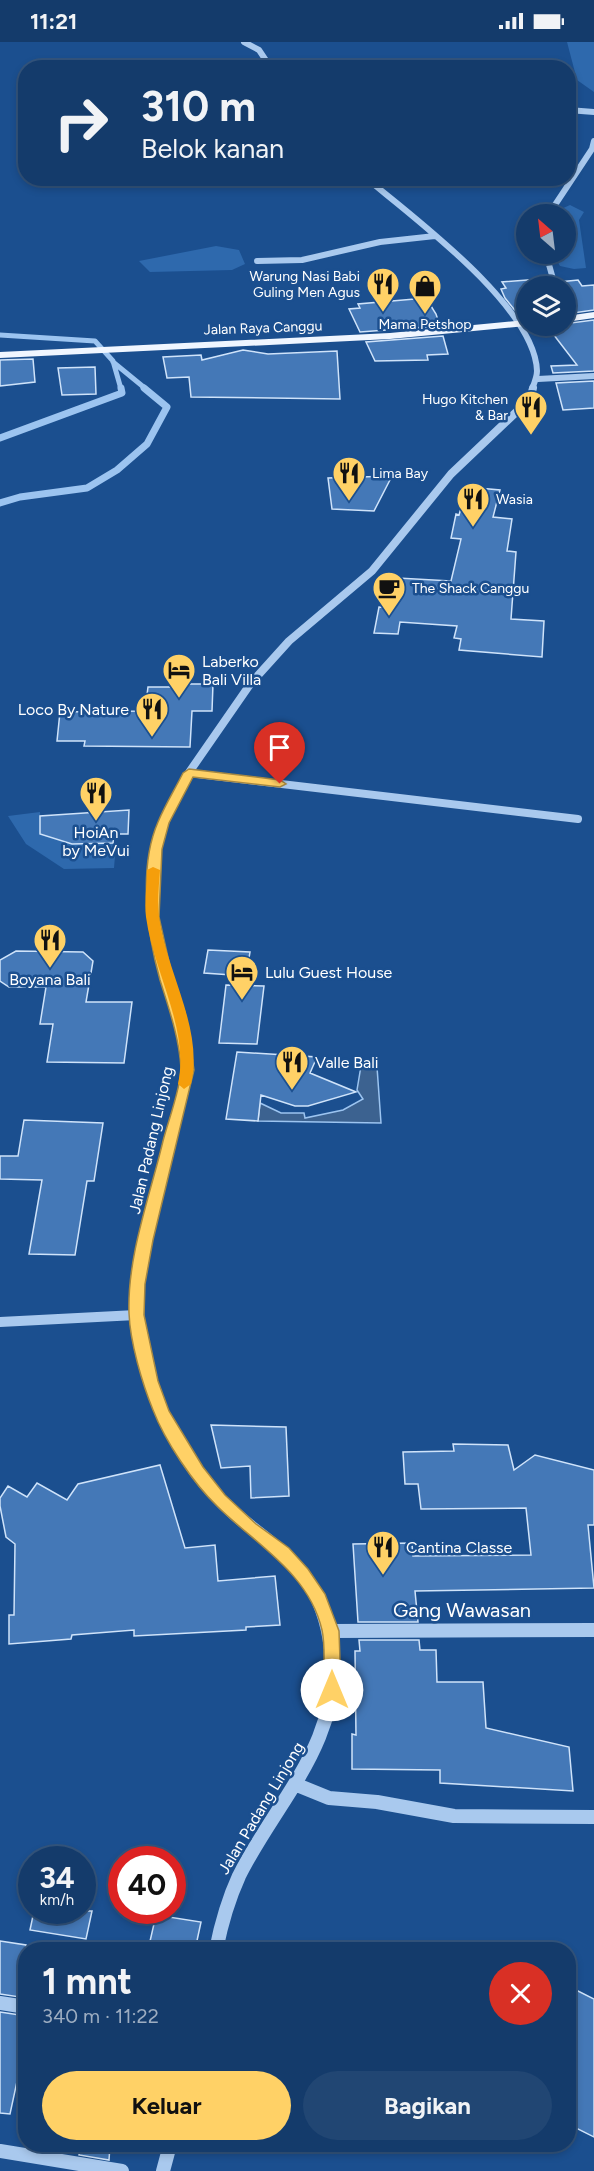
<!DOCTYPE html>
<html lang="id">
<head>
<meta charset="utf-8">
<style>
  body { margin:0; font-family:Figtree,sans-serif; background:#214673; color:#f1f3f6; height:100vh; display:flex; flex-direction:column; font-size:22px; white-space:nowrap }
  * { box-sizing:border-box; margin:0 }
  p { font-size:20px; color:#9dadc1 }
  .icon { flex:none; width:33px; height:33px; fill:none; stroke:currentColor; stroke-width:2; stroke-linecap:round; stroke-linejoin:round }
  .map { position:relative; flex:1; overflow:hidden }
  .panel { position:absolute; left:18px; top:1900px; width:558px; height:210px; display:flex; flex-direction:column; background:#143b6b; border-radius:24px; box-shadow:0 3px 9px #0003,0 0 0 2px #33557e }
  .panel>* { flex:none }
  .banner { position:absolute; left:18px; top:18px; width:558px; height:126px; border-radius:24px; box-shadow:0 3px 9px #0003,0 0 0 2px #33557e; background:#143b6b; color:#f1f3f6; overflow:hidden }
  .needle { width:39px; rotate:332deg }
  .controls { position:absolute; left:516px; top:162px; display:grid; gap:12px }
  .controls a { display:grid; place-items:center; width:60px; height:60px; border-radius:50%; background:#143b6b; box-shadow:0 3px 9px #0003,0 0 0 2px #33557e; font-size:30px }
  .speed { position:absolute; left:18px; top:1804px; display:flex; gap:12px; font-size:30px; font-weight:700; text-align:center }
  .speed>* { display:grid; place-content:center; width:78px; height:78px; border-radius:50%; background:#143b6b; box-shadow:0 3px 9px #0003,0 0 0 2px #33557e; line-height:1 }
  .speed small { font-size:15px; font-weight:400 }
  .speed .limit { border:9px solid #d22; background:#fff; color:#111 }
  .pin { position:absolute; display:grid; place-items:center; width:51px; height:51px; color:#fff; margin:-62px -26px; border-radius:50% 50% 50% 0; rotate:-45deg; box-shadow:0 0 6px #0007 }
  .pin .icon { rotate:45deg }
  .me { position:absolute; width:66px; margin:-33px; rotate:0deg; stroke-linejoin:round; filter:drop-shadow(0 0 4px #0008) }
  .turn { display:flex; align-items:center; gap:21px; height:126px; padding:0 24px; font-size:27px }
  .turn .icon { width:78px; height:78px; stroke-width:2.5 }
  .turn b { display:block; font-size:42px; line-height:51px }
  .round { display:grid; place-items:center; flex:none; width:63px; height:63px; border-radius:32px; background:#214673 }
  .summary { display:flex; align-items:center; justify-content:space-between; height:102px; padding:0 24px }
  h1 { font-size:36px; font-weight:700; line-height:45px }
  .cta { display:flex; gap:12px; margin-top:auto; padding:12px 24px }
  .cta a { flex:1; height:69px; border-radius:36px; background:#ffd166; color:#111; font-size:24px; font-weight:700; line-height:69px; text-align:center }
  .cta a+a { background:#214673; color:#f1f3f6 }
  .status { display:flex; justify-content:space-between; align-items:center; height:42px; padding:0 30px; background:#143b6b; direction:ltr }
  .status svg { height:16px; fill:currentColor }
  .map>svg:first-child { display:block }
  .green { fill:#2e69ad }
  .water { fill:#3c6290; stroke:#9cc4f0; stroke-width:1.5 }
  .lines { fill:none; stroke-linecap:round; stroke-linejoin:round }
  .stream-far1 { stroke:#9cc4f0; stroke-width:5 }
  .stream { stroke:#9cc4f0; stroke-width:7 }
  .building { fill:#4478b7; stroke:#cfe3fa; stroke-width:1.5 }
  .minor-far3 { stroke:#a9c9ee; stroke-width:6 }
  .minor-far2 { stroke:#a9c9ee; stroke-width:8 }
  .minor-far1 { stroke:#a9c9ee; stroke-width:10 }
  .minor { stroke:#a9c9ee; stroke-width:14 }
  .major { fill:#f0f6ff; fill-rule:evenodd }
  .route { fill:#ffd166; stroke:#a68842; stroke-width:1.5 }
  .slow { fill:#f59e0b }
  .labels { text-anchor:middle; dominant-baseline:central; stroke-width:5; stroke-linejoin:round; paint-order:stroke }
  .far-poi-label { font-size:14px; fill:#fff; stroke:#1b4f8f; text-anchor:start }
  .far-street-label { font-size:14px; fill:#fff; stroke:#1b4f8f }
  .poi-label { font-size:16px; fill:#fff; stroke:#1b4f8f; text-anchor:start }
  .street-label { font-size:16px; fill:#fff; stroke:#1b4f8f }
  .near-street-label { font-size:20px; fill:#fff; stroke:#1b4f8f }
</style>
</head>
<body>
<div class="status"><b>11:21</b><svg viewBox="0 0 49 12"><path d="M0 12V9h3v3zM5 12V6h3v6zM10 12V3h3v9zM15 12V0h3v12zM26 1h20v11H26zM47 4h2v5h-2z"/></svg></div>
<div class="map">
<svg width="594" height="2129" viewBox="0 0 594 2129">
  <rect width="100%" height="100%" fill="#1b4f8f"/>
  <path class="green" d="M567 0H594V50L577 38Z
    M570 163 584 170 579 178 586 226 574 227 560 224 553 212H566V172H556L559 168Z
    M216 204 239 208 245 222 232 228 150 230 139 219Z
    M40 770 41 792 72 802H116L114 826 64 827 26 802 8 774Z"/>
  <path class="water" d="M361 1024 377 1025 381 1081 258 1079 260 1061 281 1071H304L305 1076 343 1068 363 1057 357 1048Z"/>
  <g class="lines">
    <path class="stream-far1" d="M0 293 95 299 113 319 121 347
      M113 320 146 347"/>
    <path class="stream" d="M0 396 122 351 121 346
      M0 461 20 455 87 446 117 428 147 402 167 365 144 346"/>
  </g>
  <path class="building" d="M540 237 542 241H549L550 244H526V276H521L505 256 501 247 506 246 502 240Z
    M578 238 582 244 594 243V268L566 272V244H560L559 240Z
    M426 256 436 272 440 284 360 290 349 267 360 266 358 262Z
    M594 278V329L553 331 551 324 577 323 547 284Z
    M443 294 448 312 427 313 428 318 375 319 366 300Z
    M243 308 268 312 337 309 340 357 191 355 189 335 167 336 163 315 201 313 202 318Z
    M33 317 35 340 0 344V318Z
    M95 325 96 352 62 353 58 326Z
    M594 339V366L563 368 556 341Z
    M392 434 374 469 332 467 328 436Z
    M467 445 500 448 493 475 512 477 507 509 516 510 511 577 544 579 542 615 459 608 461 597 454 596 457 584 400 580 398 592 374 591 379 565 392 566 398 536 451 539 461 497 451 496 456 472 459 473Z
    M182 642H213L212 669H192L190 705 84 704 85 699H57L60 670 145 669 148 645H181Z
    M129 768 128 792H114L113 801 72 802 40 792V774Z
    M208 908 250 910 246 934 204 931Z
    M16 909 83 910 93 919 86 960H132L124 1021 47 1020 53 982H40L46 945H9L0 939V918Z
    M226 943 264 944 257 1002 219 1001Z
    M237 1010 317 1015 310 1031 356 1050 308 1064H295L261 1053 258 1079 226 1077Z
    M24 1078 103 1081 94 1139H87L75 1213 29 1212 42 1138 0 1137V1114H18Z
    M211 1383 286 1385 289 1454 251 1456 250 1424 221 1426Z
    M453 1402 508 1403 514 1428 535 1413 594 1428V1483H588L594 1546 415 1549 418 1580H358L353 1502 412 1501 413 1514 531 1513 526 1466 421 1467 418 1442H405L403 1410 454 1409Z
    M160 1423 185 1506 215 1503 218 1539 275 1534 280 1583 246 1585V1588L134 1594V1588L72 1593 71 1597 9 1602V1573H14L15 1502 6 1495 0 1464V1456L8 1444 27 1455 37 1441 67 1458 78 1442Z
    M359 1598H419L420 1608H436L437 1640H483L486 1686 569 1705 573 1749 440 1741V1728L352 1727V1692L356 1693 355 1609H360Z
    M34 1869H92L86 1897 30 1888Z
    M156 1873 201 1880 195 1908H148Z
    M0 1899 26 1903V1956L0 1952Z
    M568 1944 594 1957V2095L568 2082Z
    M0 1970 26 1974V1998L10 2072 0 2071Z
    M81 2103H110L109 2118 79 2113Z"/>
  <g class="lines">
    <path class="minor-far3" d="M244 0 259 8 271 26
      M568 68 594 70
      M366 136C413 175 535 265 537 329 537 335 534 342 532 347
      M549 172 592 107 594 99
      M546 212 555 244
      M257 219 302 218 380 200 435 194
      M538 337 594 334"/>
    <path class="minor-far2" d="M189 731 578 777
      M159 796 174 759 190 729 251 641 289 599 372 529 451 432 530 357 533 346"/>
    <path class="minor-far1" d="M159 795C147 841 153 891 166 937 177 974 193 1006 184 1045 154 1168 110 1252 165 1377
      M0 1280 136 1273"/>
    <path class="minor" d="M164 1376C181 1411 204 1445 234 1471 257 1492 286 1509 305 1535 320 1556 328 1581 331 1607 344 1698 276 1759 239 1834 228 1858 221 1883 216 1908
      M331 1589 594 1588
      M297 1743 329 1756 377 1760 454 1774 594 1775
      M0 1961 26 1965
      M0 2109 122 2129
      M163 2129 170 2103"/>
    <path class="major" d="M594 270V276L566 280V274Z
      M526 278V284L390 297 0 316V310L390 291Z"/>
  </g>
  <path class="route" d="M189 727 280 738 286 742 280 745 193 735 169 781 162 807 159 875 173 938 185 970 194 1028 153 1198 145 1242 144 1273 158 1339 169 1369 203 1425 225 1453 256 1482 289 1506 308 1527 325 1552 339 1589 341 1648 338 1653 332 1656 326 1653 324 1648C323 1629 326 1606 322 1588 309 1531 255 1502 217 1464 193 1441 165 1399 153 1368 142 1341 130 1300 129 1271 127 1214 150 1154 163 1099 168 1079 181 1046 181 1026 179 995 169 967 160 938 147 891 138 826 158 780 165 763 175 747 183 731Z"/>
  <path class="slow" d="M153 825 160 828C159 843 157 860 159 875 166 929 204 987 191 1042L184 1047 178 1042C190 987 153 929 146 875 144 860 147 843 147 828Z"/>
  <defs>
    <g id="restaurant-pin" transform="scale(1.725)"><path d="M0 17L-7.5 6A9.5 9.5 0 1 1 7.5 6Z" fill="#ffd166" stroke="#1b4f8f"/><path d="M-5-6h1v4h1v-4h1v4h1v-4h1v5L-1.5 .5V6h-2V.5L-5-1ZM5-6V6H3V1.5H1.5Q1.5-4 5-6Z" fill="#111"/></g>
    <g id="shop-pin" transform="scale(1.725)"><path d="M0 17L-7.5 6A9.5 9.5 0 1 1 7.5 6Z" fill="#ffd166" stroke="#1b4f8f"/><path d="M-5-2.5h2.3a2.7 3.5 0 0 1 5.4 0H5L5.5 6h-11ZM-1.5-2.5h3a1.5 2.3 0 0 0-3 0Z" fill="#111"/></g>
    <g id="cafe-pin" transform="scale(1.725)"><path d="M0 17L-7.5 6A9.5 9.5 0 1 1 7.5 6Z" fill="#ffd166" stroke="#1b4f8f"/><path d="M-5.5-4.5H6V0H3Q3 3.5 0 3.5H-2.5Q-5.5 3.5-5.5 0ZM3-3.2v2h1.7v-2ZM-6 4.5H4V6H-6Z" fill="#111"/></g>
    <g id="hotel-pin" transform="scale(1.725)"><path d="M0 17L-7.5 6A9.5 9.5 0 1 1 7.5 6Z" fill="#ffd166" stroke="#1b4f8f"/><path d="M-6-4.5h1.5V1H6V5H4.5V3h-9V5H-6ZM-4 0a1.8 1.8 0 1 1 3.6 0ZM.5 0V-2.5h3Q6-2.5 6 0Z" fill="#111"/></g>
  </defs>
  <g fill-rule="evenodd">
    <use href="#restaurant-pin" x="383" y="242"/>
    <use href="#shop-pin" x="425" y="244"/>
    <use href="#restaurant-pin" x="531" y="365"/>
    <use href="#restaurant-pin" x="349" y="431"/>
    <use href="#restaurant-pin" x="473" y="457"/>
    <use href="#cafe-pin" x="389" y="546"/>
    <use href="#hotel-pin" x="179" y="628"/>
    <use href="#restaurant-pin" x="152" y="667"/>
    <use href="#restaurant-pin" x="96" y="751"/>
    <use href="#restaurant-pin" x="50" y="898"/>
    <use href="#hotel-pin" x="242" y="930"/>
    <use href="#restaurant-pin" x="292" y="1020"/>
    <use href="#restaurant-pin" x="383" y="1505"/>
  </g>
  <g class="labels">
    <g class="far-poi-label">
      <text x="360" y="234" text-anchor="end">Warung Nasi Babi<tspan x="360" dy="16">Guling Men Agus</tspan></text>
      <text x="425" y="282" text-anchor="middle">Mama Petshop</text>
      <text x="508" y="357" text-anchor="end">Hugo Kitchen<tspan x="508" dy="16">&amp; Bar</tspan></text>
      <text x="372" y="431">Lima Bay</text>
      <text x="496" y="457">Wasia</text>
      <text x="412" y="546">The Shack Canggu</text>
    </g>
    <g class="far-street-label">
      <text transform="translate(263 286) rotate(-2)">Jalan Raya Canggu</text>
    </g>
    <g class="poi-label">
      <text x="202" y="619">Laberko<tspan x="202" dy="18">Bali Villa</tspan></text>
      <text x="129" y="667" text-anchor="end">Loco By Nature</text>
      <text x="96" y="790" text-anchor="middle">HoiAn<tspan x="96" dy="18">by MeVui</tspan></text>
      <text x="265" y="930">Lulu Guest House</text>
      <text x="50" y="937" text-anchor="middle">Boyana Bali</text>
      <text x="315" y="1020">Valle Bali</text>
      <text x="406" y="1505">Cantina Classe</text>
    </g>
    <g class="street-label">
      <text transform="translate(151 1098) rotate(-77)">Jalan Padang Linjong</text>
      <text transform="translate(261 1766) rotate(-59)">Jalan Padang Linjong</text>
    </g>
    <g class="near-street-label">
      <text x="462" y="1568">Gang Wawasan</text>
    </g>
  </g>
</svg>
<div class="controls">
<a><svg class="needle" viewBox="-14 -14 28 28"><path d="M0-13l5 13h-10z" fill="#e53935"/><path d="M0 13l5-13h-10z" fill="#9dadc1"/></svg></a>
<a><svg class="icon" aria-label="layers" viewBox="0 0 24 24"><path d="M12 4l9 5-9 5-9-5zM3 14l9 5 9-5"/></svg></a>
</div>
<div class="speed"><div>34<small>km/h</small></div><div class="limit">40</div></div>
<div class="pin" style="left:280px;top:742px;background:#d93025"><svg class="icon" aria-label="arrive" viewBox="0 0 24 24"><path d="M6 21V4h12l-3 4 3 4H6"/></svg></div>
<svg class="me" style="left:332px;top:1648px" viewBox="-20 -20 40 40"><circle r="19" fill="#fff"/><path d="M0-13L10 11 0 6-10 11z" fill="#ffd166"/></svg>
<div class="banner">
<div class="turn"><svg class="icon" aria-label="right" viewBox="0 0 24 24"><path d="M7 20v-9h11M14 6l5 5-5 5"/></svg><div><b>310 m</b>Belok kanan</div></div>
</div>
<section class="panel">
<div class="summary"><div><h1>1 mnt</h1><p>340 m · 11:22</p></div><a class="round" style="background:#d93025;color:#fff"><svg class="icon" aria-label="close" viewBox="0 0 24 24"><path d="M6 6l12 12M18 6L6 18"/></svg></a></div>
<div class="cta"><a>Keluar</a><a>Bagikan</a></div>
</section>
</div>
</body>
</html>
